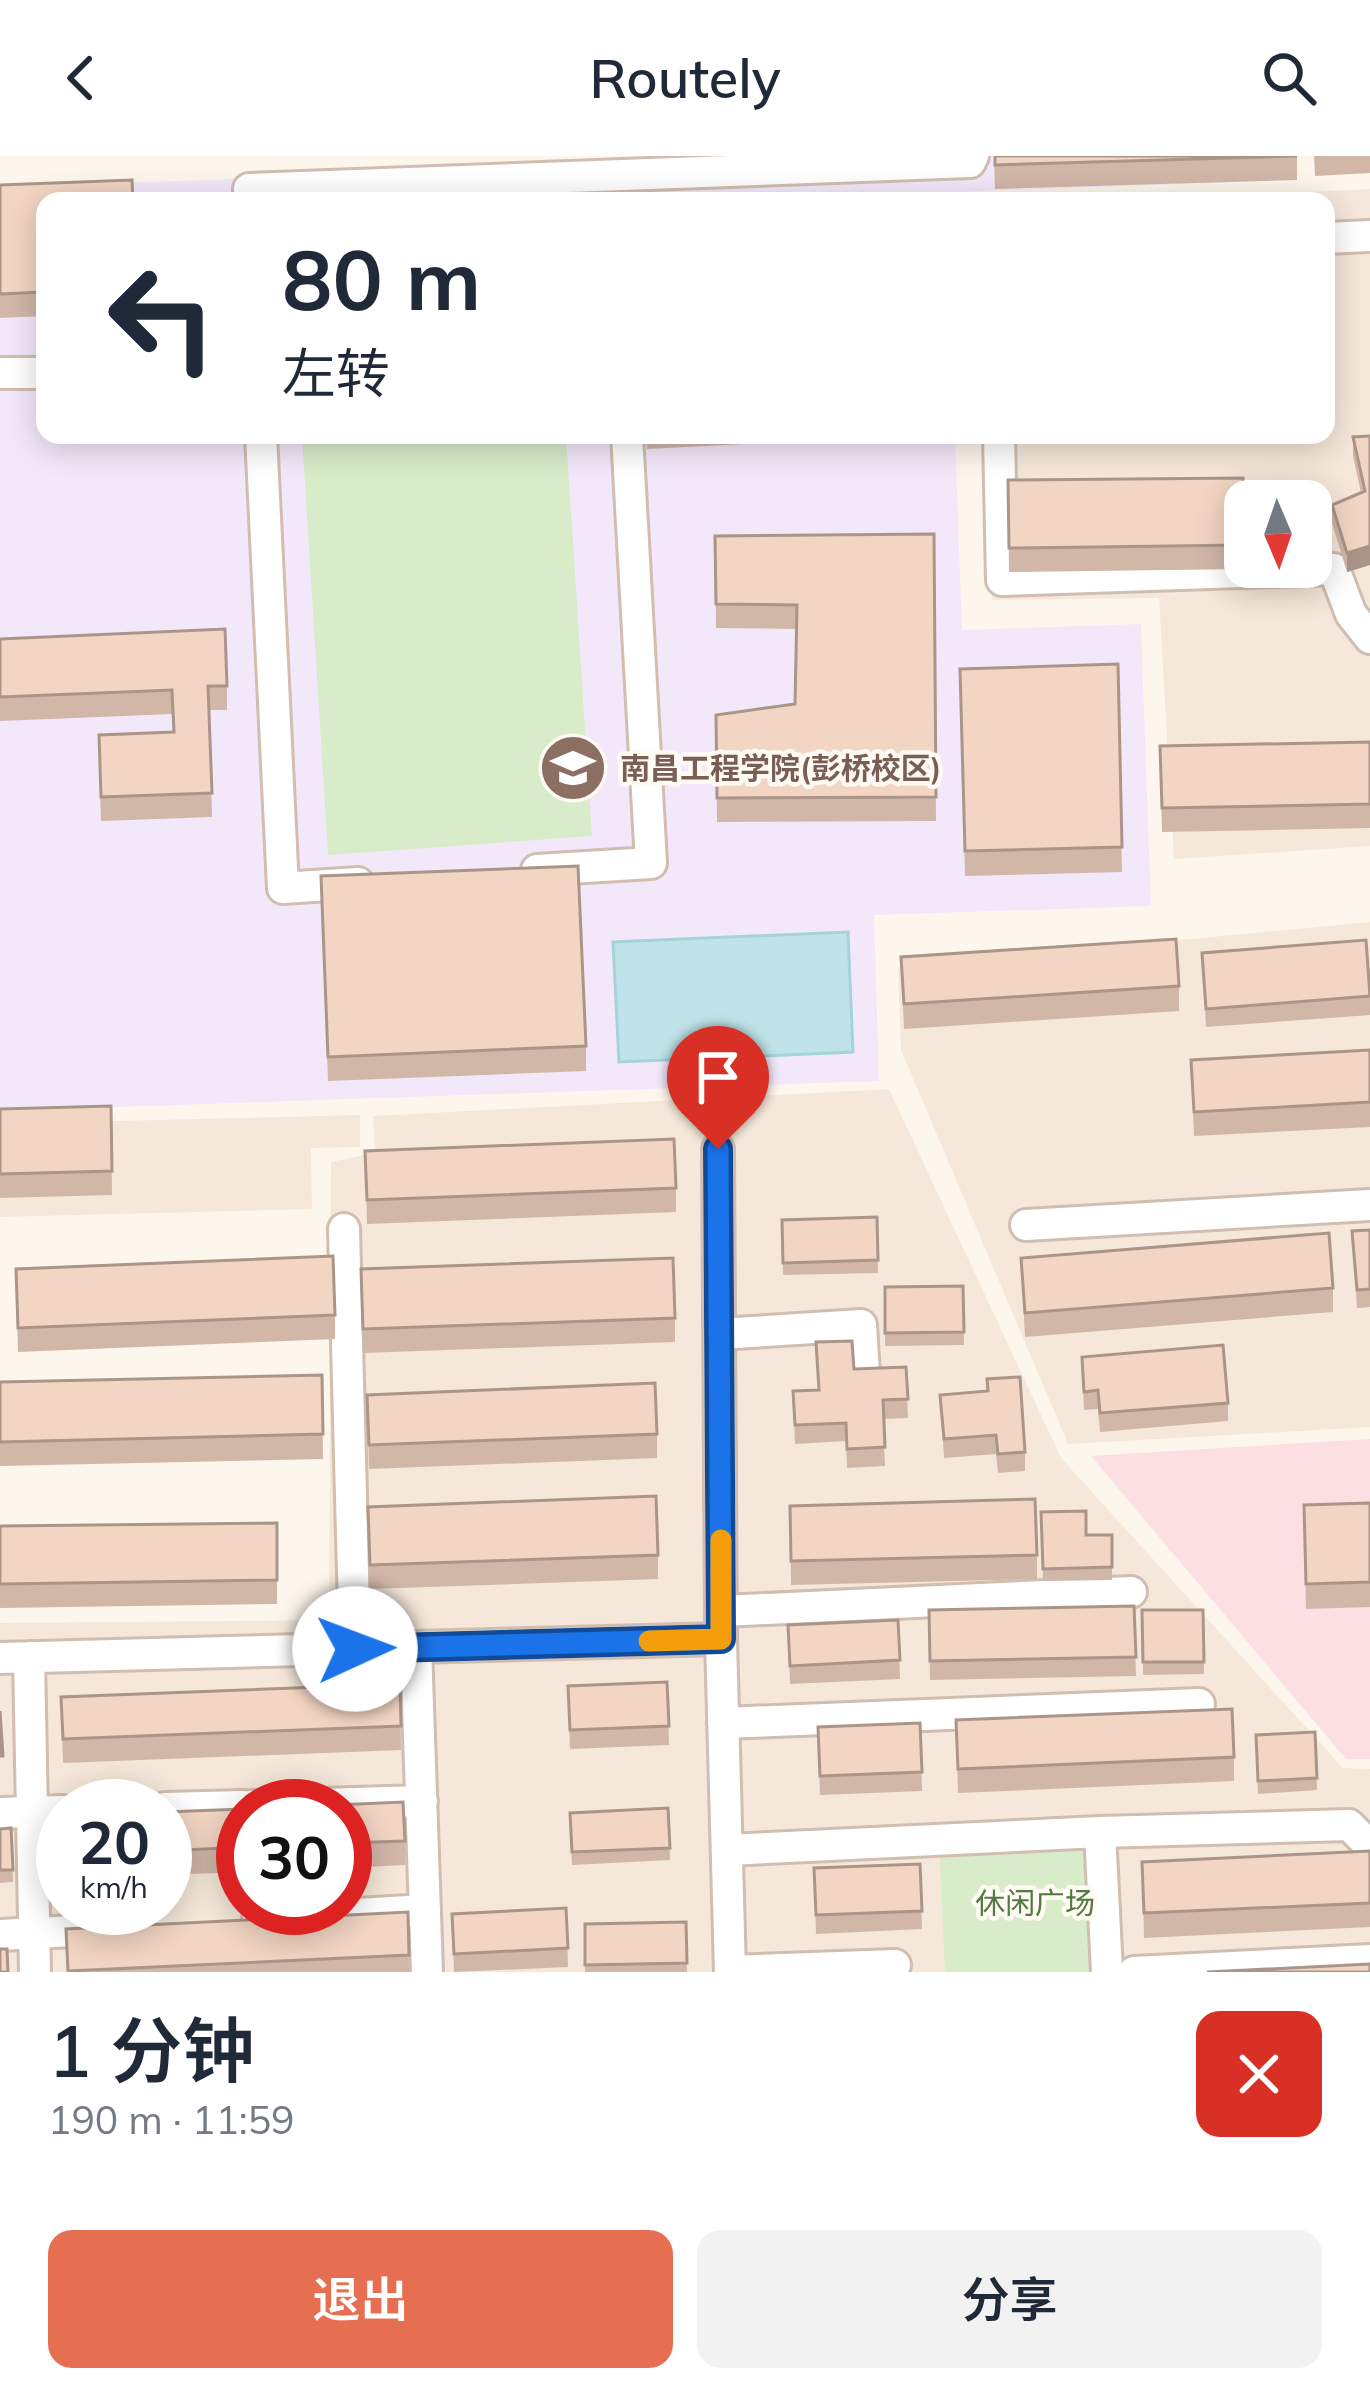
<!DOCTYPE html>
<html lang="zh">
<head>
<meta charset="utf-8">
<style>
  body { margin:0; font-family:Mulish,"Noto Sans SC",sans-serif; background:#f2f2f3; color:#1f2937; height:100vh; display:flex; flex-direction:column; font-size:45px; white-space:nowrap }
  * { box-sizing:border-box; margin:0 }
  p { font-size:39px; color:#747a83 }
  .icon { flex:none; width:66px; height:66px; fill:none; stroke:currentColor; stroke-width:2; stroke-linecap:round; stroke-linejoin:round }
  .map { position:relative; height:1816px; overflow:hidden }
  .drawer { display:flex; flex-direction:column; background:#fff; flex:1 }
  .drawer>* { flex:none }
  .hud { position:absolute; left:36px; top:36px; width:1299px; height:252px; border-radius:24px; box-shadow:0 6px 30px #0003; background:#fff; color:#1f2937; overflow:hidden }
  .needle { width:78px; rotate:178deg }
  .tools { position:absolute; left:1224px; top:324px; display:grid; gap:24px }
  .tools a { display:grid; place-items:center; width:108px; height:108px; border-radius:24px; background:#fff; box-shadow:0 6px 30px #0003; font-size:60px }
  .speed { position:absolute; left:36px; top:1623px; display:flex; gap:24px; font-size:60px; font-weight:700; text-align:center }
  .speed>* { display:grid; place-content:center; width:156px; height:156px; border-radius:50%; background:#fff; box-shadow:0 6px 30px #0003; line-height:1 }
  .speed small { font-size:30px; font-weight:400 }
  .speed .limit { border:18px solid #d22; background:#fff; color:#111 }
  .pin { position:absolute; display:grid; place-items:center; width:102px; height:102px; color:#fff; margin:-123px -51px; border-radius:50% 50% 50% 0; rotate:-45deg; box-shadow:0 0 12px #0007 }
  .pin .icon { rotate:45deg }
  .me { position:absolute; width:132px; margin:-66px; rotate:88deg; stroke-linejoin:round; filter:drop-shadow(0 0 9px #0008) }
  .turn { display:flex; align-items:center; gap:42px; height:252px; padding:0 48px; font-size:54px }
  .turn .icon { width:156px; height:156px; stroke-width:2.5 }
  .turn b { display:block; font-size:84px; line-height:102px }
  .round { display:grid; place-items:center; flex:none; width:126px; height:126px; border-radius:24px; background:#f2f2f3 }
  .head { display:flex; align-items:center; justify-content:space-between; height:204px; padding:0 48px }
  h1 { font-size:72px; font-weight:600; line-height:90px }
  .cta { display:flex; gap:24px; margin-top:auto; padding:24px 48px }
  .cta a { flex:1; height:138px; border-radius:24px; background:#e76f51; color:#fff; font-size:48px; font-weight:600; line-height:138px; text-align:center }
  .cta a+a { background:#f2f2f3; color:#1f2937 }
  header { display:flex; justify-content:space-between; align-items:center; height:156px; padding:0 48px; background:#fff; font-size:54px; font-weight:600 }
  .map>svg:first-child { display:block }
  .residential { fill:#f5e8da; fill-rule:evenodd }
  .education { fill:#f3e8fa }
  .medical { fill:#fbdfe3 }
  .green { fill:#d8ecc9 }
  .water { fill:#bfe3e8; stroke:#a5d3da; stroke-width:3 }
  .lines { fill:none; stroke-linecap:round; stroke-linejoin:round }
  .minor-casing { stroke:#d1beb0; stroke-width:36 }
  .minor { stroke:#fff; stroke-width:30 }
  .wall { fill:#d1b7a8 }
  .shaded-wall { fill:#aa9588 }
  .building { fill:#f3d5c3; stroke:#aa9588; stroke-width:3 }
  .route-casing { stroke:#114b97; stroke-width:30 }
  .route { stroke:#1a73e8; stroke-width:21 }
  .slow { stroke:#f59e0b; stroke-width:21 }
  .labels { text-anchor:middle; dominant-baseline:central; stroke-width:9; stroke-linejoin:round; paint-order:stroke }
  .education-label { font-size:30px; font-weight:bold; fill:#785e54; stroke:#fffaf3; text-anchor:start }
  .park-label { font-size:30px; fill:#537a41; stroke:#fffaf3 }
</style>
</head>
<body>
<header><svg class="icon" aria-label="back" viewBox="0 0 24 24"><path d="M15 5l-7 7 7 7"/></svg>Routely<svg class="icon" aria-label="search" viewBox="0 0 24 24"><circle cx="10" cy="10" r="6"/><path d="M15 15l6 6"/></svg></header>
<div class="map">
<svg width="1370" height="1816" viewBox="0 0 1370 1816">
  <rect width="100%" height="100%" fill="#fdf6ec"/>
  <path class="residential" d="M1370 33V690L1174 703 1159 442 992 444 988 279H1326V45H1135ZM1245 345H1311V411H1245Z
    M1370 766V1271L1068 1288 901 894 898 811Z
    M889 933 1061 1302 1343 1612 1370 1613V1816H0V1467L329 1464 331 1006 375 997 373 960ZM63 1650H165V1752H63ZM243 1650H345V1752H243Z
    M360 959V991L311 992 312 1053 0 1061V968Z"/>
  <path class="education" d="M652 0H1273L1274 25 948 36 947 45H45V279H955L962 474 1141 468 1151 750 874 759 879 925 0 955V31L652 9Z"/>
  <path class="medical" d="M1370 1283V1603H1346L1091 1300Z"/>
  <path class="green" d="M302 279H566L592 680 328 699Z
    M1100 1676 1107 1816H945L939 1684Z"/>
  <path class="water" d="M848 776 853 896 619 906 613 786Z"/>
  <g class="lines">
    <g class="minor-casing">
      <path id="minor" d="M249 45V33L970 6 973 0
        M1326 82 1370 80
        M0 217H45
        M261 279 283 732 358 727
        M999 279 1002 424 1334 413 1351 458 1370 482
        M537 714 651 707 627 279
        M718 993 721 1483
        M1026 1069 1370 1049
        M344 1073 355 1493
        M720 1178 861 1169 864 1219
        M722 1455 1131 1436
        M416 1491 427 1816
        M29 1501 35 1816
        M0 1502 721 1483 730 1816
        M723 1567 1199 1548
        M251 1650 422 1645
        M165 1652 243 1650
        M0 1657 63 1655
        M1100 1676 1349 1669 1370 1690
        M727 1694 1100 1676 1107 1816
        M258 1764 425 1754
        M0 1779 108 1773
        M730 1815 895 1809
        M1134 1816 1370 1804"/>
    </g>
    <use href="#minor" class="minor"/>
  </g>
  <path class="wall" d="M994 0H1297V24L995 33Z
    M1314 0H1370V17L1315 20Z
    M0 29 45 45V160L0 162Z
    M646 279H917L647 293Z
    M1370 280V409L1347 416 1332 367V349L1361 337 1353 300V281Z
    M1243 322 1244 413 1009 416 1008 325Z
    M934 378 936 665 717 666 716 559 795 548 796 473 716 472 715 380Z
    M0 483 227 530V554H209L212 661 101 665 99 603 173 576 172 558 0 565Z
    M1118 508 1122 716 965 720 960 513Z
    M1370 586V672L1162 676 1160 590Z
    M321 720 586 890V915L328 925Z
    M1202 797 1370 839V859L1206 871Z
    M901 801 1179 830V855L904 873Z
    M1370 894V971L1194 980 1191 904Z
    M111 950 112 1039 0 1042V953Z
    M365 995 676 1032V1056L367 1068Z
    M877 1061 878 1117 783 1119 782 1064Z
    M1370 1074V1151L1357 1152 1352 1075Z
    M1021 1102 1333 1132V1156L1025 1181Z
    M16 1113 335 1159V1183L18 1196Z
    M963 1130 964 1189 885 1190V1131Z
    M361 1138 675 1162V1186L363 1197Z
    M1082 1201 1228 1247V1265L1100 1276 1098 1253 1084 1254Z
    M906 1211 908 1262 883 1263 885 1310 847 1312 846 1285 795 1288 793 1235 818 1234 854 1213Z
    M322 1219 323 1303 0 1310V1226Z
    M367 1239 657 1278V1302L369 1313Z
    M940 1239 1025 1296V1315L998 1317 996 1298 944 1302Z
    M1370 1347V1451L1306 1453 1304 1349Z
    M790 1350 1037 1399V1423L791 1429Z
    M1041 1356 1086 1379H1112V1424L1043 1425Z
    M277 1367V1448L0 1452V1370Z
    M368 1375 658 1399V1423L370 1433Z
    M1134 1450 1136 1520 930 1524 929 1454Z
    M1142 1454H1203L1204 1518 1143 1519Z
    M898 1464 900 1523 790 1528 788 1469Z
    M667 1526 669 1589 570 1593 568 1530Z
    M400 1528 401 1594 63 1607 61 1541Z
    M956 1564 1234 1601V1625L958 1637Z
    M920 1567 922 1635 820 1639 818 1571Z
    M1315 1576 1317 1634 1258 1638 1256 1579Z
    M345 1650 405 1685V1709L345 1712Z
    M668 1652 670 1704 572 1709 570 1657Z
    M243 1653V1716L165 1719V1656Z
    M11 1672 13 1726 0 1727V1673Z
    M1370 1695V1771L1144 1782 1142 1706Z
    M920 1708 922 1773 816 1778 814 1712Z
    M566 1752 568 1811 454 1816 452 1758Z
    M408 1756 409 1816H67L66 1773Z
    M686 1766 687 1816H585V1768Z"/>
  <path class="shaded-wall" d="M1370 390V409L1347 416V397Z"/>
  <path class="building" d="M995 0H1297L995 9Z
    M132 24 133 45H45V136L0 138V29Z
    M941 41V45H862Z
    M1370 280V390L1347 397 1332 349 1365 335 1353 281Z
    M1243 322 1244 389 1009 392 1008 324Z
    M934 378 936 641 717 642 716 559 795 548 797 449 716 448 715 380Z
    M225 473 227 530H208L212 637 101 641 99 579 174 576 172 534 0 541V483Z
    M1118 508 1122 691 965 695 960 513Z
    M1370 586V648L1162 652 1160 590Z
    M578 710 586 890 328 901 321 720Z
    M1176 783 1179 830 904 848 901 801Z
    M1366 784 1370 840 1206 853 1202 797Z
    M1370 894V946L1194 956 1191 904Z
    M111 950 112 1015 0 1018V953Z
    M674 983 676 1032 367 1044 365 995Z
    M877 1061 878 1104 783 1107 782 1064Z
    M1370 1074V1133L1357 1134 1352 1075Z
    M1329 1077 1333 1132 1025 1157 1021 1102Z
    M333 1100 335 1159 18 1172 16 1113Z
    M673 1102 675 1162 363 1173 361 1113Z
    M963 1130 964 1176 885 1177V1131Z
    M852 1185 854 1213 906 1211 908 1243 883 1244 885 1291 847 1293 846 1267 795 1269 793 1235 819 1234 816 1186Z
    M1223 1189 1228 1247 1100 1257 1098 1234 1084 1236 1082 1201Z
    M322 1219 323 1278 0 1286V1226Z
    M1020 1221 1025 1296 998 1298 996 1279 944 1283 940 1239 988 1235 987 1223Z
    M655 1227 657 1278 369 1289 367 1239Z
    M656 1340 658 1399 370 1409 368 1351Z
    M1035 1343 1037 1399 791 1405 790 1350Z
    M1370 1347V1426L1306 1428 1304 1349Z
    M1086 1355V1379H1112V1411L1043 1413 1041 1356Z
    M277 1367V1424L0 1428V1370Z
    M1134 1450 1136 1501 930 1505 929 1454Z
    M1142 1454H1203L1204 1506H1143Z
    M898 1464 900 1504 790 1510 788 1469Z
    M667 1526 669 1570 570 1574 568 1530Z
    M400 1528 401 1570 63 1583 61 1541Z
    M1232 1553 1234 1601 958 1613 956 1564Z
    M0 1555 3 1600H0Z
    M920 1567 922 1616 820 1620 818 1571Z
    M1315 1576 1317 1622 1258 1625 1256 1579Z
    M403 1646 405 1685 345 1687V1650H313Z
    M668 1652 670 1692 572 1696 570 1657Z
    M243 1653V1691L165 1695V1656Z
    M11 1672 13 1714H0V1673Z
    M1370 1695V1747L1144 1757 1142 1706Z
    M920 1708 922 1755 816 1759 814 1712Z
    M566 1752 568 1792 454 1798 452 1758Z
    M408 1756 409 1799 68 1815 66 1773Z
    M686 1766 687 1807 585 1809V1768Z
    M0 1793H7L8 1816H0Z
    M1370 1808V1816H1207Z"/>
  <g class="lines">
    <g class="route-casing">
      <path id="route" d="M355 1493 721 1483 718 993"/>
    </g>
    <use href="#route" class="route"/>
    <path class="slow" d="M649 1485 721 1483V1384"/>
  </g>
  <defs>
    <g id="university-disc" transform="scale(3.45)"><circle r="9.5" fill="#8d6e63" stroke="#fffaf3"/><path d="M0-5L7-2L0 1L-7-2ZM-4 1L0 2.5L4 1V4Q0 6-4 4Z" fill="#fff"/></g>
  </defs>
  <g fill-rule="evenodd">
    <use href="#university-disc" x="573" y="612"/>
  </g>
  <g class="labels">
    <g class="education-label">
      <text x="620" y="612">南昌工程学院(彭桥校区)</text>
    </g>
    <g class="park-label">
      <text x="1035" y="1747">休闲广场</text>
    </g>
  </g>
</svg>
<div class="tools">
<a><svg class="needle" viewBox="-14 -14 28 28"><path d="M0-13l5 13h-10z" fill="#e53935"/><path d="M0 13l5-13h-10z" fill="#747a83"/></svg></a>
</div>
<div class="speed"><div>20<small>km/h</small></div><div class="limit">30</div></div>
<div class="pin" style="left:718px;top:993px;background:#d93025"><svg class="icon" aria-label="arrive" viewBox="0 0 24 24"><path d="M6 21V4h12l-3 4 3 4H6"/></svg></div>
<svg class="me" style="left:355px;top:1493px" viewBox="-20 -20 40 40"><circle r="19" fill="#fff"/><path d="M0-13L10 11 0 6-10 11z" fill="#1a73e8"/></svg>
<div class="hud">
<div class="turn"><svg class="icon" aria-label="left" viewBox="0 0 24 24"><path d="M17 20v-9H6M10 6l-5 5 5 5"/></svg><div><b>80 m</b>左转</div></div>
</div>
</div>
<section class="drawer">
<div class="head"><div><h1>1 分钟</h1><p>190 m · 11:59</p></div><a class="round" style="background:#d93025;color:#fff"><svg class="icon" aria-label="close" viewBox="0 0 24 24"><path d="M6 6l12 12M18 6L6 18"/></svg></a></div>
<div class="cta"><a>退出</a><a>分享</a></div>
</section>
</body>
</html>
